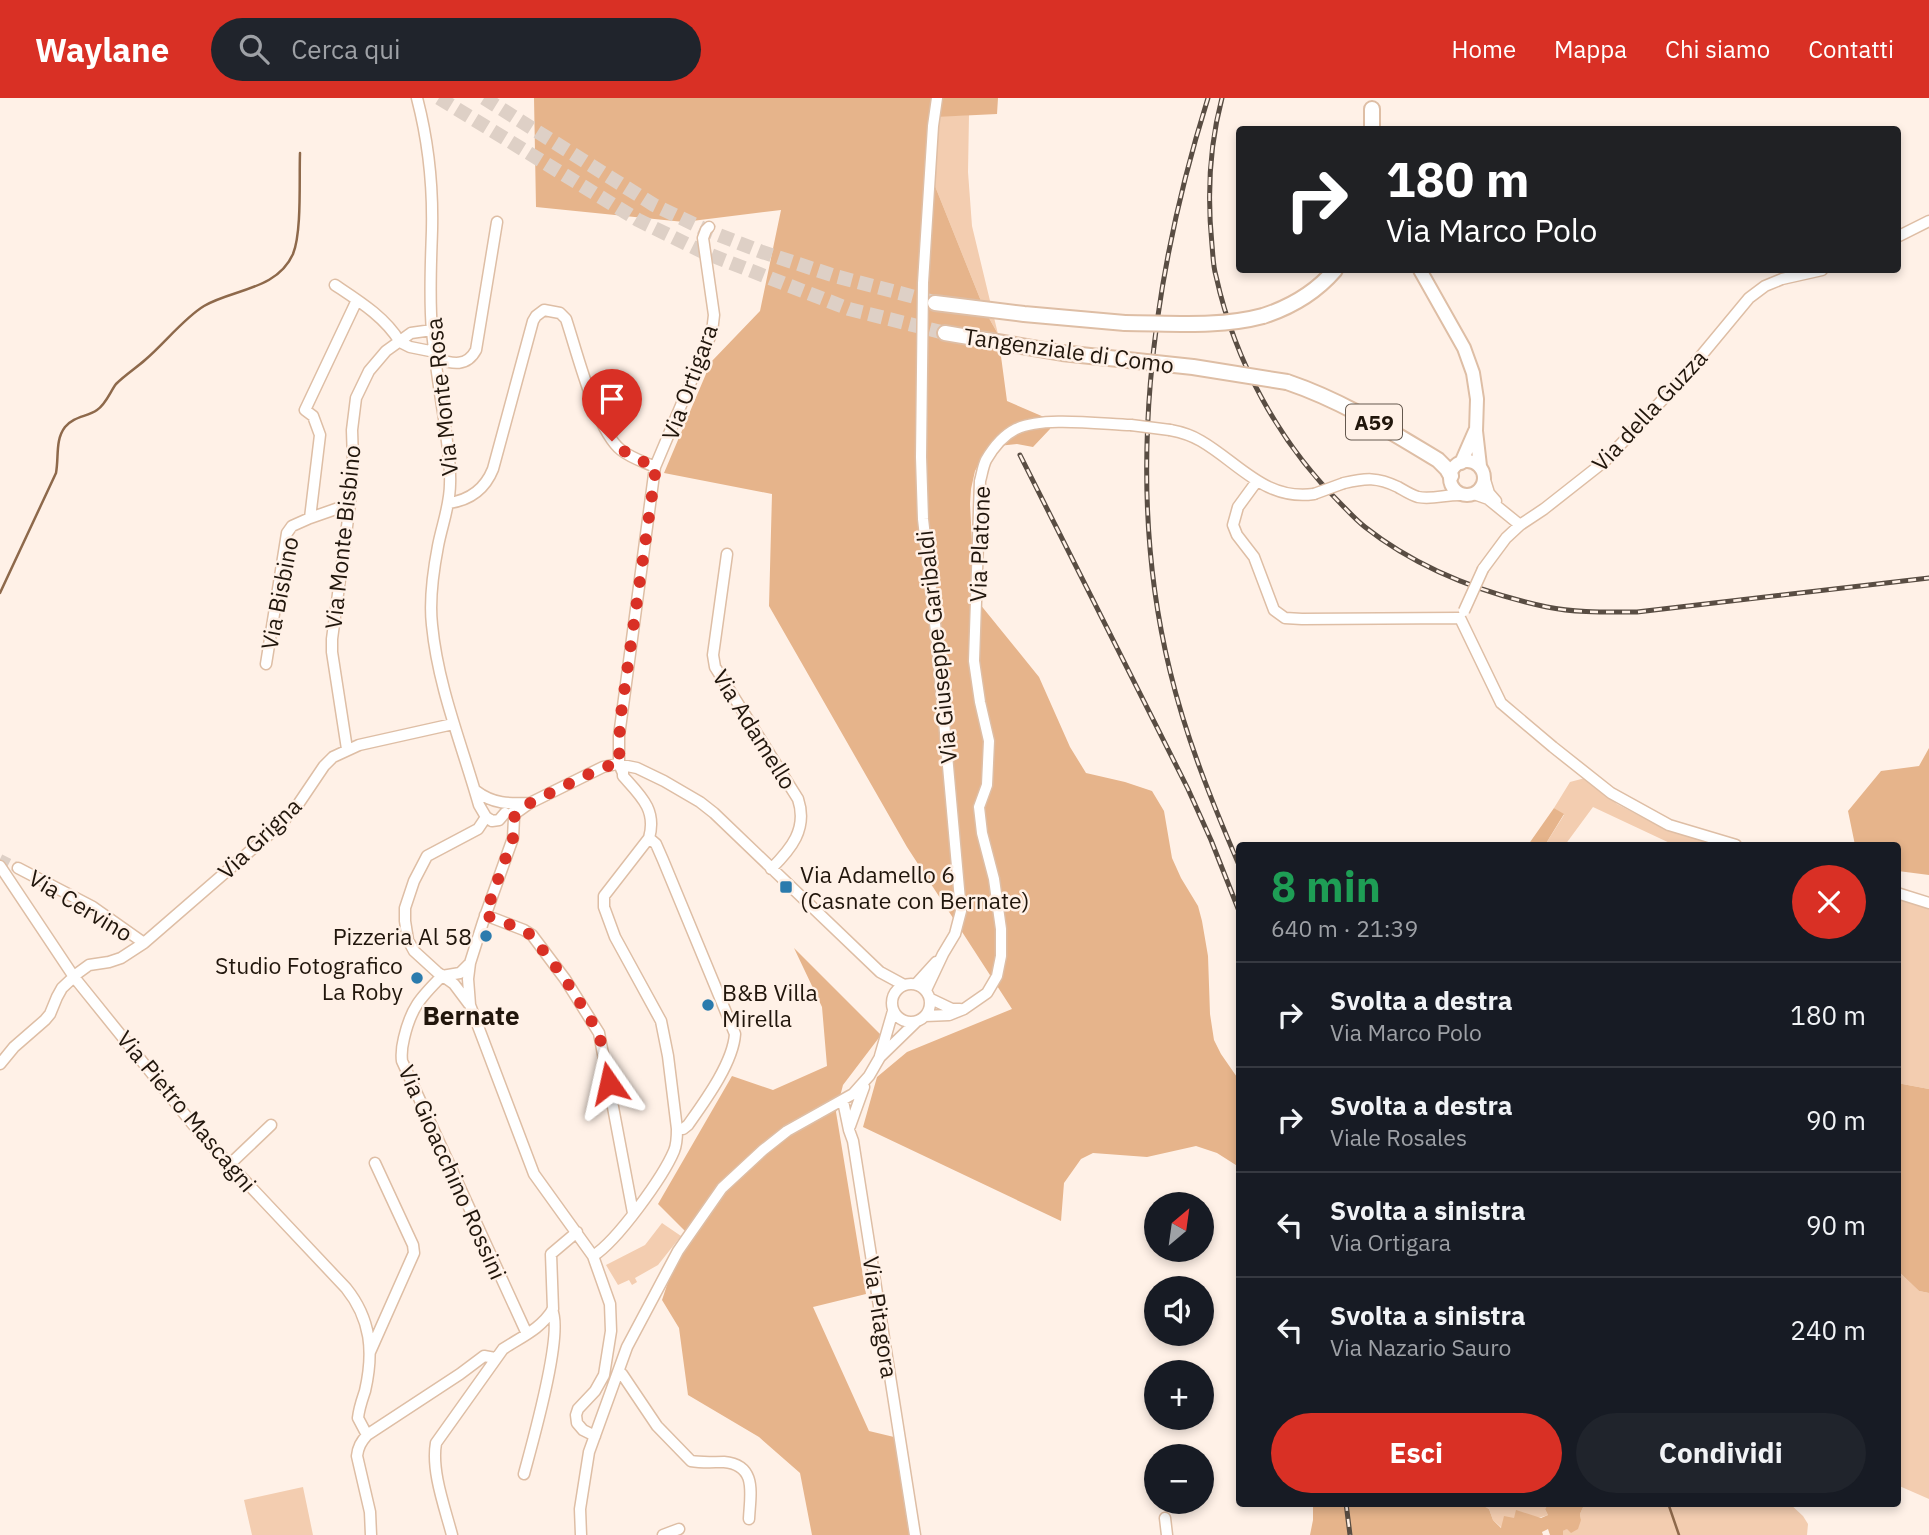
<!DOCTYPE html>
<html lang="it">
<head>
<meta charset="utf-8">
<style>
  body { margin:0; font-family:"IBM Plex Sans",sans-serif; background:#20242c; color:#f1f3f6; height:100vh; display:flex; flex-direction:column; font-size:26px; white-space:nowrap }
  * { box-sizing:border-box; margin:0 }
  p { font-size:23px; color:#9ea1a6 }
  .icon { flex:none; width:38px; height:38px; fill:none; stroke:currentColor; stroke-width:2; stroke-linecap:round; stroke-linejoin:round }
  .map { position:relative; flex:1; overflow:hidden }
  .drawer { position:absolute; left:1236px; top:744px; width:665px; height:665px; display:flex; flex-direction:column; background:#171b24; border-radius:7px; box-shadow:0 4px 10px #0003 }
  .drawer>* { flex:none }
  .banner { position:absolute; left:1236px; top:28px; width:665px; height:147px; border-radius:7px; box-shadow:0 4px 10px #0003; background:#202124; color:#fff; overflow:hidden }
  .needle { width:46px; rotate:29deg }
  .tools { position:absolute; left:1144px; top:1094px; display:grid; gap:14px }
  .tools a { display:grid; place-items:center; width:70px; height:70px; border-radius:50%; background:#171b24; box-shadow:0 4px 10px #0003; font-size:35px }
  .pin { position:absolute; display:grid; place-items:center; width:60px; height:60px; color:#fff; margin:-72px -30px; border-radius:50% 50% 50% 0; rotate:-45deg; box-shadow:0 0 7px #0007 }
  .pin .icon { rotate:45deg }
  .me { position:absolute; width:77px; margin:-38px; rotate:349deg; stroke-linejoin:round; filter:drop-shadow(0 0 5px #0008) }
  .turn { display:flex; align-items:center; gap:24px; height:147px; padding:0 35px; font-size:32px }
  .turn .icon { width:91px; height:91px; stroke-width:2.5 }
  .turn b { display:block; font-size:49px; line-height:60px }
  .round { display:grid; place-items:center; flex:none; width:74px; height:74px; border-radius:37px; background:#20242c }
  .summary { display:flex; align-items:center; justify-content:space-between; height:119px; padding:0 35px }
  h1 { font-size:42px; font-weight:700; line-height:52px; color:#1e9e55 }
  .primary-button { display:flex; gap:14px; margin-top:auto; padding:14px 35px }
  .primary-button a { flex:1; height:80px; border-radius:42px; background:#d93025; color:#fff; font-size:28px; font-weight:700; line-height:80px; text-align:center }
  .primary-button a+a { background:#20242c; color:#f1f3f6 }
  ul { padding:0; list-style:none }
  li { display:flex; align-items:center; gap:21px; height:105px; padding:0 35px; border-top:2px solid #363941 }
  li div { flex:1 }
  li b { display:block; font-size:26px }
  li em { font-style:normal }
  header { display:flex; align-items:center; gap:42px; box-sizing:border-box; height:98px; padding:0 35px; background:#d93025; color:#fff }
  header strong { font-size:33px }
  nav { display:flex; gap:38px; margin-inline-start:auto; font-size:24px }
  .search { width:490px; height:63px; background:#20242c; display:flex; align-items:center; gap:18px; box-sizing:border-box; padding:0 24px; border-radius:38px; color:#9ea1a6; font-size:26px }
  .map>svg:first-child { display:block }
  .green { fill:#f3cdb0 }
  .forest { fill:#e6b48b }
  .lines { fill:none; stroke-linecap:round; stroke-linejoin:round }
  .stream { stroke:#8e694b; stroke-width:2.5 }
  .minor-tunnel { stroke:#ded0c6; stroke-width:10; stroke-dasharray:10 5; stroke-linecap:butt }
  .highway-tunnel { stroke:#ded0c6; stroke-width:14; stroke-dasharray:14 7; stroke-linecap:butt }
  .minor-casing { stroke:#debea5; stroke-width:13 }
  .major-casing { stroke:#debea5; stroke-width:16 }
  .highway-casing { stroke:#debea5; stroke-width:18 }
  .minor { stroke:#fff; stroke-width:10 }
  .major { stroke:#fff; stroke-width:12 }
  .highway { stroke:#fff; stroke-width:14 }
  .rail-casing { stroke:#594d43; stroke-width:5 }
  .rail { stroke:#fff1e7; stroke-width:2.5; stroke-dasharray:8; stroke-linecap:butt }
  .minor-bridge-casing { stroke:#debea5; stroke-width:13; stroke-linecap:butt }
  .highway-bridge-casing { stroke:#debea5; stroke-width:18; stroke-linecap:butt }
  .minor-bridge { stroke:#fff; stroke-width:10 }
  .highway-bridge { stroke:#fff; stroke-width:14 }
  .route { stroke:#d93025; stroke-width:12; stroke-dasharray:0 21.6 }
  .poi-dot { fill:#2b7bad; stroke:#fff1e7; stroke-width:2.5 }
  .labels { text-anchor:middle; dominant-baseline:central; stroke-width:5; stroke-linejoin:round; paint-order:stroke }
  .shield { fill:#fff1e7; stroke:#64584e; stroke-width:2 }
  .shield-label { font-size:21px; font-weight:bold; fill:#21160c }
  .street-label { font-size:23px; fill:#21160c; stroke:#fff1e7 }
  .poi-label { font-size:23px; fill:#21160c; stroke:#fff1e7; text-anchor:start }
  .quarter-label { font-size:26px; font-weight:bold; fill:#21160c; stroke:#fff1e7 }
</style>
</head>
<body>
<header>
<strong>Waylane</strong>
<div class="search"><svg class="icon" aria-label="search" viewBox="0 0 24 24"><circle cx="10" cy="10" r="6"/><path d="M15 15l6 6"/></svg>Cerca qui</div>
<nav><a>Home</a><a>Mappa</a><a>Chi siamo</a><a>Contatti</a></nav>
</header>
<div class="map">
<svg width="1929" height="1437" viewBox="0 0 1929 1437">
  <rect width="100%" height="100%" fill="#fff1e7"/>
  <path class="green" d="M969 17 968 74 972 128 998 236 985 213 933 83 935 18Z
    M1585 680 1617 706 1661 729 1723 747H1674L1593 709 1565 747H1545L1564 717 1554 710 1570 684Z
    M1897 799 1929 808V991L1897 985V872L1901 862 1897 860Z
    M662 1125 681 1138 658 1167 635 1180 637 1184 632 1187 629 1182 618 1187 606 1167 645 1147Z
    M1897 1172 1919 1193 1929 1195V1401L1897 1387Z
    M303 1389 313 1437H252L244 1402Z
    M1482 1405H1549L1545 1411 1548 1417C1527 1425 1522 1414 1502 1430L1493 1422 1489 1411 1481 1407Z
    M1590 1405H1789L1803 1418 1808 1426 1807 1437H1563V1433L1581 1422 1580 1416 1584 1407H1588Z"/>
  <path class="forest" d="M534 0H998L997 16 935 19 933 83 985 213 998 236 1007 303 1051 322 1050 331 1033 349 1017 346 998 348 983 358 975 373 971 391 970 406 975 500 1039 579 1070 649 1086 675 1125 684 1152 693 1164 713 1172 760 1181 780 1198 808 1202 823 1208 858 1210 916 1214 942 1221 956 1239 982V1069L1217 1055 1196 1048 1147 1059 1093 1055 1081 1061 1064 1085 1061 1123 863 1029 877 979 907 954 1012 911 907 749 769 508 772 396 664 375 711 264 760 213 781 112 684 124 536 109Z
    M1929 650V777L1898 773 1897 747H1855L1848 713 1881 673 1919 668Z
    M1554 710 1564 716 1545 747H1528Z
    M794 850 881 937 843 987 836 1014 866 1196 813 1209 869 1333 894 1339 909 1437H812L800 1375 759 1339 688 1297 679 1230 662 1202 685 1133 658 1106 732 978 773 992 827 968 822 909Z
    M1897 985 1929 991V1195L1919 1193 1897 1172Z
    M1313 1405H1482V1407L1489 1411 1493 1422 1501 1430 1504 1418 1514 1420 1516 1412 1541 1420 1548 1417 1545 1411 1549 1405H1590L1588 1407H1584L1580 1416 1581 1422 1578 1431 1571 1435 1567 1431 1563 1433V1437H1550L1548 1431 1542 1434 1543 1437H1310L1313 1422Z"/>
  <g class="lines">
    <path class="stream" d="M0 495 56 375C59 359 55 342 65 329 74 318 87 319 97 312 106 306 110 294 116 286 125 277 136 270 145 262 164 246 184 220 204 208 233 191 277 192 293 156 302 134 299 81 300 55
      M1668 1405 1679 1437"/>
    <path class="minor-tunnel" d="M0 761 18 770"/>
    <path class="highway-tunnel" d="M439 0 638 122 703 154 849 211 945 235
      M484 0 654 107 704 131 762 154 835 178 934 204"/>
    <g class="minor-casing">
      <path id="minor" d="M417 0C428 42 433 88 432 132 431 165 429 199 432 233 435 264 440 296 445 327 447 347 451 366 450 386 450 407 442 427 438 448 433 474 429 501 432 527 438 589 462 647 479 707L486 719 492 723 499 722 505 715
        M1897 139 1929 123
        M335 187C359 203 385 219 400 244
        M400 244 410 249 435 254
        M436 261C453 266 467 269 476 252L497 124
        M1170 332C1181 334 1191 337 1201 343 1239 365 1265 403 1314 396
        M1485 382 1489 395 1496 403
        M1257 383 1238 409 1233 427 1237 437 1254 459 1274 512 1285 520 1302 521 1460 520
        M1344 385C1366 380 1377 379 1398 389 1405 393 1411 397 1418 399 1433 402 1447 396 1463 397
        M1474 396 1488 401 1520 427
        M449 405C470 402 485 391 493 371L533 223 536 218 544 212 560 215 566 221C577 254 596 332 621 352 631 360 644 364 655 369
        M310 420 350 406
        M727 456 713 557 715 569 798 701C808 731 791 751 771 771
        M1483 471 1506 440 1520 427 1544 411 1605 363 1681 282 1749 200 1765 188 1782 181 1822 172
        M1460 520 1501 605 1553 649 1611 695 1669 727 1736 747
        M266 566 287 435 292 428 310 420 320 337 313 318 305 312 357 202
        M347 651 332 554V541L350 406 353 363 352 332 356 300 369 273 386 253 411 235 432 232
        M623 675 619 666V638L655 369 712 234 714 217 703 140 706 132 709 129
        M476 693C493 706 509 706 530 705
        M512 715H516L530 705 603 669 617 666 637 670 664 683 700 704 714 715 880 874 904 887
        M516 715 514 720 513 740 483 824 470 865 468 881 470 907 534 1076 593 1158 610 1206 611 1233 604 1277 595 1293 578 1311 576 1317 577 1325 583 1332 595 1338
        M649 740 656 746 663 762 735 936C733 965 705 1003 688 1027L683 1031H677
        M0 768 74 879 199 1034 346 1190C371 1221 374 1254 365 1293 362 1302 359 1310 358 1320L367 1337
        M18 770 93 809 144 845
        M1897 795 1929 805
        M485 817 524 832 532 837 565 881 599 935 633 1115
        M442 878C420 900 411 910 404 940 402 948 401 955 402 963L527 1236
        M442 878 460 875 470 865
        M892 905a19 19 0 1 1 38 0a19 19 0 1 1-38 0Z
        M916 886 936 864
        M926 892 943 856 955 836 961 813 936 534 923 421 921 359 923 185 933 28 937 0
        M931 901 952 911H960
        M469 906 454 886 437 874 414 853 408 842 405 823V810L414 783 427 758 478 731 486 719
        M925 918 949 917 964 911 987 895 997 878 1001 858V831L994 781 982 735 979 709 987 687 989 643 980 604 974 563 980 383C982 376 983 368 986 362 993 350 1004 337 1016 331 1042 318 1101 326 1131 327
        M880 958 893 913
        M0 966 14 949 45 922 50 916 57 899 62 890 78 875 89 867 109 864 121 860 144 845 280 727 297 708 324 668 333 659 359 647 453 626
        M843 1003 849 1032 853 1043 915 1437
        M850 1028 864 989
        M229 1067 271 1027
        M593 1158C617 1143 663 1079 674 1053 677 1046 677 1039 677 1031L668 958 661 923 615 839 604 809V798L649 740C657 712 641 698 623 678V671
        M370 1254 414 1155 413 1147 375 1065
        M618 1274 622 1276 657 1328 691 1363C702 1365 713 1364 724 1364 758 1367 750 1397 749 1421
        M524 1376C532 1346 564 1235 552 1212
        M1165 1420 1167 1437
        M371 1437 370 1414 357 1358C358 1349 361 1344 367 1337L460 1276 484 1258 495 1260
        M452 1437C445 1410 431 1373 436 1345L503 1251C521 1239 541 1231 553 1211L551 1156 577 1134
        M581 1437 580 1411 589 1354 627 1249 678 1153 722 1090 763 1052 787 1033 853 996 869 978 880 959 916 924
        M663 1437 679 1431"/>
    </g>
    <g class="major-casing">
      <path id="major" d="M1420 172 1464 250 1473 275 1477 301 1476 333 1480 368
        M1450 380a17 17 0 1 1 34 0a17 17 0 1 1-34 0Z
        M1461 365 1475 333"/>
    </g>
    <g class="highway-casing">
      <path id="highway" d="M1372 32V11
        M935 205 1024 216 1125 225
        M1263 218C1291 209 1316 194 1335 172
        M945 235 1062 255
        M1287 284C1343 303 1388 332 1438 362L1447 371 1451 378"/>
    </g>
    <use href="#minor" class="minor"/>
    <use href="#major" class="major"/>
    <use href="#highway" class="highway"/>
    <g class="rail-casing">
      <path id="rail" d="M1208 0C1151 182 1124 386 1170 573 1186 640 1212 704 1239 767
        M1222 0C1209 49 1207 97 1212 147 1213 157 1213 168 1216 178 1235 264 1279 345 1342 407 1349 414 1356 422 1365 429 1417 470 1482 495 1547 509 1576 515 1607 514 1637 514L1929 480
        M1020 357 1188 691 1211 742 1239 813
        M1346 1405 1350 1437"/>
    </g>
    <use href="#rail" class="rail"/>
    <g class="minor-bridge-casing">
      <path id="minor-bridge" d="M1131 327 1170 332
        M1314 396 1344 385
        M1464 513 1483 471"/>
    </g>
    <g class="highway-bridge-casing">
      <path id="highway-bridge" d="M1125 225C1170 225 1218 230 1263 218
        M1062 255 1193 269 1287 284"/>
    </g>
    <use href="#minor-bridge" class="minor-bridge"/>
    <use href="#highway-bridge" class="highway-bridge"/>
  </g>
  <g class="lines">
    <path class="route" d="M609 985 599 935 565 881 532 838 524 832 485 817 513 740 514 720 516 715 530 705 603 669 619 666 620 623 656 369C639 362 625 356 612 343"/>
  </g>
  <g class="poi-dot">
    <rect x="779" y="782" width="14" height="14" rx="3.5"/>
    <circle cx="486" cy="838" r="7"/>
    <circle cx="417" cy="880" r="7"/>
    <circle cx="708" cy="907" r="7"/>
  </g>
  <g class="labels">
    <rect class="shield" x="1346" y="306.5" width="56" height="35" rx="5"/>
    <g class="shield-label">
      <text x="1374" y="324">A59</text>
    </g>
    <g class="street-label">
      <text transform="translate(1069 252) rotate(8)">Tangenziale di Como</text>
      <text transform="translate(689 284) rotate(-70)">Via Ortigara</text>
      <text transform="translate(441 299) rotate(-96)">Via Monte Rosa</text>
      <text transform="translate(1649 312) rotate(-47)">Via della Guzza</text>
      <text transform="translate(342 439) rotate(-84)">Via Monte Bisbino</text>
      <text transform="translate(979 446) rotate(-88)">Via Platone</text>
      <text transform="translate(279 495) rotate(-79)">Via Bisbino</text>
      <text transform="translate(936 549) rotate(-96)">Via Giuseppe Garibaldi</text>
      <text transform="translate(755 631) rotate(58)">Via Adamello</text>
      <text transform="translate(259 740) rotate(-44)">Via Grigna</text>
      <text transform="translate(81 807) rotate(31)">Via Cervino</text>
      <text transform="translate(187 1013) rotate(50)">Via Pietro Mascagni</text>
      <text transform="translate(453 1074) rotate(66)">Via Gioacchino Rossini</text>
      <text transform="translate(881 1219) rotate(81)">Via Pitagora</text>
    </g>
    <g class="poi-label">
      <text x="800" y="776">Via Adamello 6<tspan x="800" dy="26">(Casnate con Bernate)</tspan></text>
      <text x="472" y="838" text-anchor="end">Pizzeria Al 58</text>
      <text x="403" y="867" text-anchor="end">Studio Fotografico<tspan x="403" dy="26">La Roby</tspan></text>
      <text x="722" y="894">B&amp;B Villa<tspan x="722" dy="26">Mirella</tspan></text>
    </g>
    <g class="quarter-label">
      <text x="471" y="917">Bernate</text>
    </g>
  </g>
</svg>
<div class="tools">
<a><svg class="needle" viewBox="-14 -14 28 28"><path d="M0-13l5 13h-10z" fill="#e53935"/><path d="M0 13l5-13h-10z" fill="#9ea1a6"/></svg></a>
<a><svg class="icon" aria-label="sound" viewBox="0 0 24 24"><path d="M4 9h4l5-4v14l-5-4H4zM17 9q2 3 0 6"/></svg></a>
<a>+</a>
<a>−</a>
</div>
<div class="pin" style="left:612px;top:343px;background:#d93025"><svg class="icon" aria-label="arrive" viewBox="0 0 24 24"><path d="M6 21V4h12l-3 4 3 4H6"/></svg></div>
<svg class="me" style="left:609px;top:985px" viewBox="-20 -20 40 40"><path d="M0-17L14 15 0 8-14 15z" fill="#d93025" stroke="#fff" stroke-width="4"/></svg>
<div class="banner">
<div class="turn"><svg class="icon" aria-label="right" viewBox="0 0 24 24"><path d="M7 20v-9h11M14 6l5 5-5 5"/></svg><div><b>180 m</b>Via Marco Polo</div></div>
</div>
<section class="drawer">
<div class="summary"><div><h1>8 min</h1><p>640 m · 21:39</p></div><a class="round" style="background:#d93025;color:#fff"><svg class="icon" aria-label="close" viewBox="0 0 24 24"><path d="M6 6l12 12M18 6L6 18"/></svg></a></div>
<ul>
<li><svg class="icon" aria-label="right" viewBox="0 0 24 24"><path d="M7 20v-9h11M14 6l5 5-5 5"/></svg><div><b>Svolta a destra</b><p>Via Marco Polo</p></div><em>180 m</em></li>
<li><svg class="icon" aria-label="right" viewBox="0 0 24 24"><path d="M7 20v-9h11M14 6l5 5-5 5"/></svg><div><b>Svolta a destra</b><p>Viale Rosales</p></div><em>90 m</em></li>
<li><svg class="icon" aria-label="left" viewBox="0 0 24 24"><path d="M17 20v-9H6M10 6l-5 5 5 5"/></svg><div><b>Svolta a sinistra</b><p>Via Ortigara</p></div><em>90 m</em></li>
<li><svg class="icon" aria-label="left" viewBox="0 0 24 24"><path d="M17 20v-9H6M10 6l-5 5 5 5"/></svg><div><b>Svolta a sinistra</b><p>Via Nazario Sauro</p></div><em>240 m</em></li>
</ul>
<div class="primary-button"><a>Esci</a><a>Condividi</a></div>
</section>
</div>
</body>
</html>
